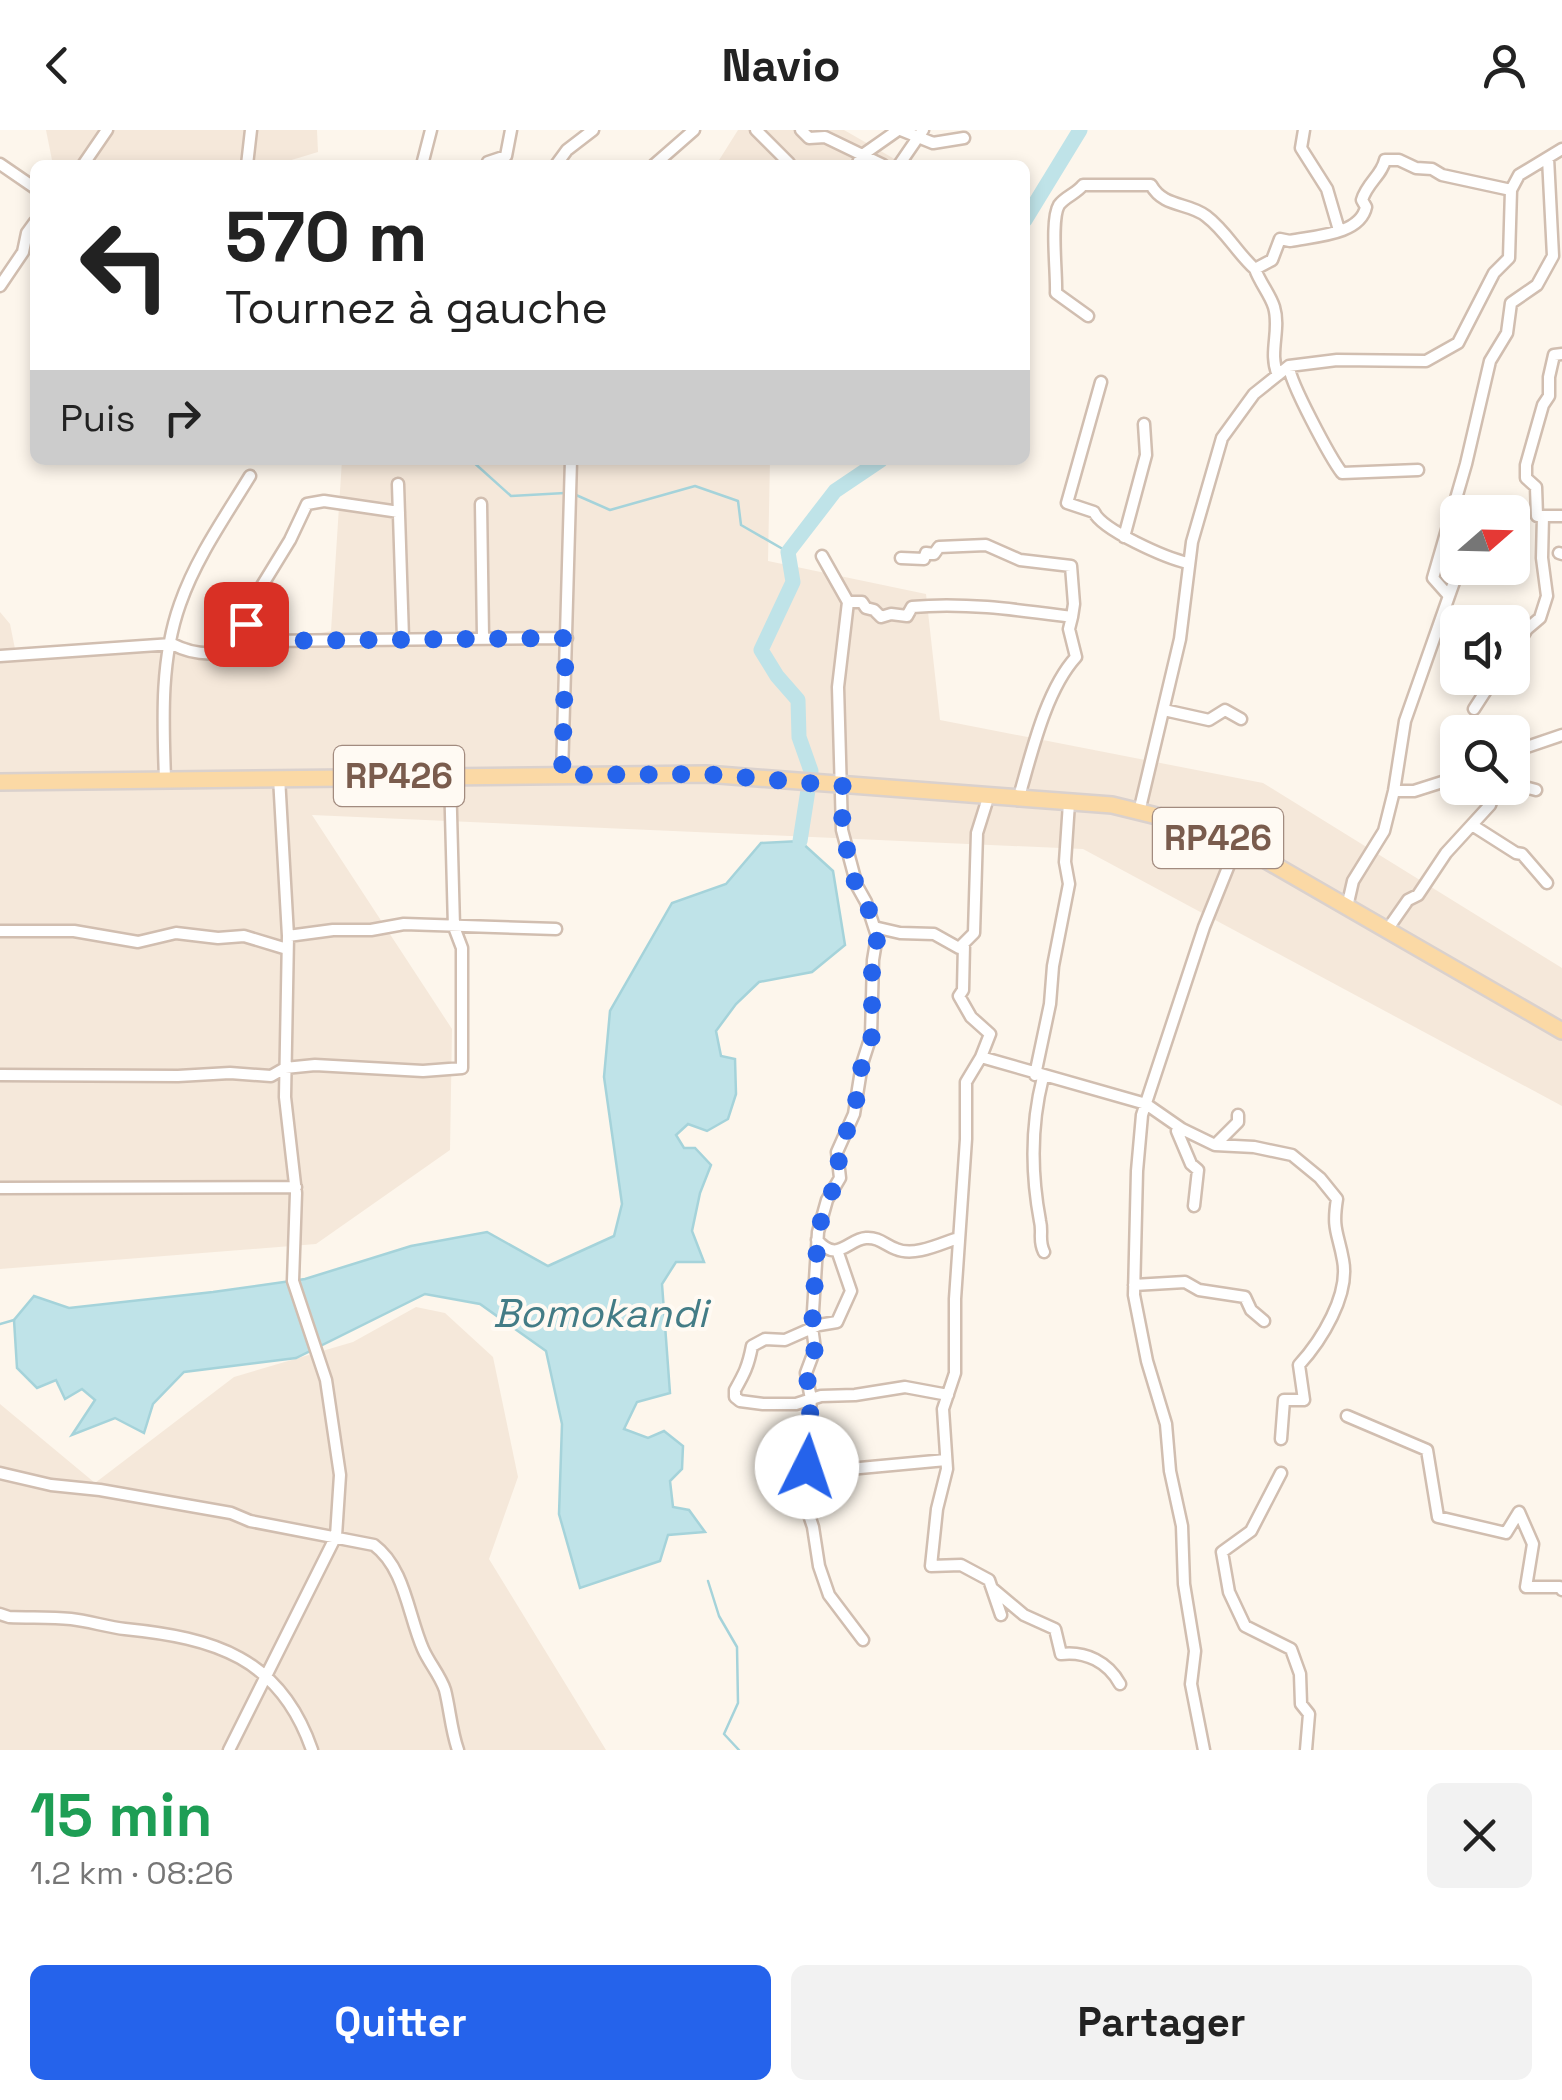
<!DOCTYPE html>
<html lang="fr">
<head>
<meta charset="utf-8">
<style>
  body { margin:0; font-family:"Space Grotesk",sans-serif; background:#f2f2f2; color:#222; height:100vh; display:flex; flex-direction:column; font-size:38px; white-space:nowrap }
  * { box-sizing:border-box; margin:0 }
  p { font-size:32px; color:#767676 }
  .icon { flex:none; width:55px; height:55px; fill:none; stroke:currentColor; stroke-width:2; stroke-linecap:round; stroke-linejoin:round }
  .map { position:relative; height:1620px; overflow:hidden }
  .drawer { display:flex; flex-direction:column; background:#fff; flex:1 }
  .drawer>* { flex:none }
  .banner { position:absolute; left:30px; top:30px; width:1000px; height:305px; border-radius:15px; box-shadow:0 5px 15px #0003; background:#fff; color:#222; overflow:hidden }
  .needle { width:65px; rotate:70deg }
  .controls { position:absolute; left:1440px; top:365px; display:grid; gap:20px }
  .controls a { display:grid; place-items:center; width:90px; height:90px; border-radius:15px; background:#fff; box-shadow:0 5px 15px #0003; font-size:50px }
  .pin { position:absolute; display:grid; place-items:center; width:85px; height:85px; color:#fff; margin:-42px; border-radius:20px; box-shadow:0 5px 15px #0006 }
  .me { position:absolute; width:110px; margin:-55px; rotate:4deg; stroke-linejoin:round; filter:drop-shadow(0 0 8px #0008) }
  .turn { display:flex; align-items:center; gap:35px; height:210px; padding:0 30px; font-size:45px }
  .turn .icon { width:130px; height:130px; stroke-width:2.5 }
  .turn b { display:block; font-size:70px; line-height:85px }
  .then { display:flex; align-items:center; height:95px; padding:0 30px; background:#0003; gap:20px; font-size:38px }
  .round { display:grid; place-items:center; flex:none; width:105px; height:105px; border-radius:15px; background:#f2f2f2 }
  .headline { display:flex; align-items:center; justify-content:space-between; height:170px; padding:0 30px }
  h1 { font-size:60px; font-weight:700; line-height:75px; color:#1e9e55 }
  .primary-button { display:flex; gap:20px; margin-top:auto; padding:20px 30px }
  .primary-button a { flex:1; height:115px; border-radius:15px; background:#2563eb; color:#fff; font-size:40px; font-weight:700; line-height:115px; text-align:center }
  .primary-button a+a { background:#f2f2f2; color:#222 }
  header { display:flex; justify-content:space-between; align-items:center; height:130px; padding:0 30px; background:#fff; font-size:45px; font-weight:700 }
  .map>svg:first-child { display:block }
  .residential { fill:#f5e8da }
  .water { fill:#bfe3e8; stroke:#a5d3da; stroke-width:2.5 }
  .lines { fill:none; stroke-linecap:round; stroke-linejoin:round }
  .stream { stroke:#a5d3da; stroke-width:2.5 }
  .river { stroke:#bfe3e8; stroke-width:15 }
  .street-casing { stroke:#d1beb0; stroke-width:15 }
  .primary-casing { stroke:#dad1cd; stroke-width:20 }
  .street { stroke:#fff; stroke-width:10 }
  .primary { stroke:#fbd9a5; stroke-width:15 }
  .route { stroke:#2563eb; stroke-width:18; stroke-dasharray:0 32.4 }
  .labels { text-anchor:middle; dominant-baseline:central; stroke-width:8; stroke-linejoin:round; paint-order:stroke }
  .shield { fill:#fffaf3; stroke:#a28b7f; stroke-width:2.5 }
  .shield-label { font-size:35px; font-weight:bold; fill:#7a5c4d }
  .water-label { font-size:40px; font-style:italic; fill:#437c86; stroke:#fffaf3 }
</style>
</head>
<body>
<header><svg class="icon" aria-label="back" viewBox="0 0 24 24"><path d="M15 5l-7 7 7 7"/></svg>Navio<svg class="icon" aria-label="person" viewBox="0 0 24 24"><circle cx="12" cy="8" r="4"/><path d="M4 21q1-7 8-7t8 7"/></svg></header>
<div class="map">
<svg width="1562" height="1620" viewBox="0 0 1562 1620">
  <rect width="100%" height="100%" fill="#fdf6ec"/>
  <path class="residential" d="M46 0H317L318 22 275 35H53Z
    M738 0H844L905 35H716Z
    M342 330H770L768 431 926 464 940 590 1263 653 1562 838V976L1083 719 312 685 452 899 450 1020 316 1114 0 1139V482L10 494 16 524 63 518 266 514 331 501Z
    M416 1177 445 1183 493 1227 518 1347 489 1429 606 1620H0V1274L95 1353 234 1247 353 1212Z"/>
  <path class="water" d="M800 711 833 741 845 815 812 842 759 852 736 874 716 901 721 926 735 929 736 964 728 989 707 1001 688 994 676 1005 684 1018H695L711 1035 700 1063 692 1101 704 1132H676L662 1154 670 1263 637 1272 624 1299 648 1308 664 1301 683 1316 682 1339 670 1351 673 1377 689 1380 705 1402 668 1405 660 1431 580 1458 559 1384 562 1294 546 1221 480 1174 425 1164 296 1228 184 1242 153 1274 144 1303 115 1288 72 1305 95 1270 82 1259 65 1269 56 1250 37 1258 17 1238 14 1190 34 1166 69 1178 213 1162 305 1149 411 1116 487 1102 548 1136 614 1106 622 1074 604 947 610 881 672 773 726 754 761 713Z"/>
  <g class="lines">
    <path class="stream" d="M471 330 511 366 565 363
      M576 365 610 380 695 356 738 371 741 395 788 422
      M0 1194 14 1190
      M708 1451 719 1486 737 1517 738 1573 724 1604 739 1620"/>
    <path class="river" d="M1025 90 1080 0
      M800 711 811 641 799 607 798 570 777 546 761 520 793 452 788 422 835 361 881 330"/>
    <g class="street-casing">
      <path id="street" d="M756 0 789 33 787 35
        M801 0 809 8 825 7 883 35
        M901 0 933 13 964 8
        M1304 0 1301 18 1327 59 1339 100
        M0 34 35 58
        M83 35 107 0
        M247 35 251 0
        M422 35 431 0
        M488 35V32L506 26 511 0
        M556 35 567 20 593 0
        M654 35 694 0
        M857 35 861 26 898 0
        M899 35 923 0
        M0 156 23 122 27 103 35 92
        M1088 186 1056 163C1057 143 1050 90 1059 75 1066 66 1076 64 1083 55H1151C1164 78 1188 72 1206 86 1226 101 1237 123 1255 139
        M1562 224 1554 225 1549 247V266L1543 275 1526 335V348L1536 357 1537 386H1562
        M1289 236C1289 251 1331 329 1342 343L1418 340
        M1278 245C1268 223 1281 200 1274 177 1270 164 1260 153 1255 139L1272 130 1280 109 1290 111C1314 106 1360 105 1366 77L1362 70C1367 53 1382 45 1385 30H1399L1416 38 1432 39 1442 45 1511 60
        M1101 252 1067 373 1094 382C1102 400 1166 428 1188 433
        M398 354 403 508
        M481 374 483 507
        M1124 407 1146 325 1144 294
        M1559 423 1562 424
        M822 426 848 472 838 557 842 700 857 756 866 772 877 806 873 830 871 906 862 934 854 984 837 1022 840 1048 827 1070 818 1102 812 1197 815 1219 806 1243 811 1269 803 1367 813 1397 819 1436 829 1465 863 1510
        M901 428 924 429 926 423 934 424 939 417 986 415 1020 430 1071 436 1074 474 1072 487
        M1449 466 1459 438
        M848 472H862L866 478 874 480 881 487 891 484 907 486 912 477C965 472 1019 480 1072 487L1069 499 1076 527C1045 561 1031 626 1018 670
        M263 511 246 494 244 485 290 410 307 374 324 371 399 382
        M1512 524 1527 499 1540 488 1547 466 1542 428 1543 386
        M0 526 172 514C205 531 229 522 263 511L567 508
        M1474 579 1494 548
        M1164 580 1209 590 1225 580 1241 589
        M1512 622 1562 605
        M562 645 571 330
        M165 649C163 591 160 530 180 474 196 428 225 387 250 346
        M1394 661H1414L1458 647
        M1139 682 1180 509 1192 412 1222 308 1254 264 1289 236 1337 230 1426 231 1458 213 1494 143 1509 128 1511 60 1519 45 1562 19
        M1472 695 1516 723 1522 724 1547 753
        M1347 777 1353 751 1384 701 1394 661 1405 591 1449 466 1433 448 1466 334 1490 231 1507 203 1511 173 1537 155 1553 126 1548 28
        M874 797 900 803 934 804 959 818 974 803 977 703 988 668
        M1387 800 1408 770 1418 765 1446 723 1490 675 1494 664 1512 660 1517 655 1536 660
        M0 801H74L138 812 176 803 218 808 244 806 287 819
        M288 806 333 800H371L404 794 556 799
        M964 814 963 860 959 866 971 887 990 904 981 927
        M0 945 178 946 230 943 271 946 285 938 315 935 423 941 462 938V818L454 797 450 646
        M1035 945 1050 874 1053 836 1069 754 1065 732 1069 673
        M1043 947C1031 994 1031 1043 1040 1091 1043 1103 1038 1110 1044 1122
        M1182 999 1177 1001 1191 1034 1198 1040 1194 1076
        M1215 1015 1238 992V985
        M0 1058 296 1057
        M817 1110C838 1134 848 1109 866 1108 879 1107 885 1115 896 1119 914 1127 940 1114 958 1108
        M837 1120 851 1161 837 1192 819 1195 785 1210 765 1209 752 1216C748 1237 744 1244 735 1260V1267L740 1271 763 1274H796L821 1266 855 1265 905 1257 948 1265
        M1134 1155 1185 1152 1199 1160 1245 1167 1251 1180 1264 1191
        M1347 1286 1427 1320 1438 1387 1506 1403 1519 1382 1533 1414 1526 1457H1560L1562 1460
        M0 1343 51 1355 100 1360 231 1383 250 1391 374 1415C405 1438 408 1485 423 1519 429 1533 440 1545 445 1560 450 1580 451 1600 458 1620
        M806 1343 946 1330
        M1281 1343 1251 1401 1222 1422 1229 1462 1245 1496 1291 1519 1300 1544 1301 1574 1309 1584 1306 1620
        M993 1459 1024 1485 1055 1499 1061 1524C1086 1521 1108 1532 1120 1554
        M0 1484 9 1487C30 1488 50 1487 71 1489 89 1491 107 1497 125 1499 214 1508 280 1527 312 1620
        M1001 1485 989 1450 961 1435 931 1436 937 1379 947 1339 943 1279 955 1243V1169L966 1009V952L981 927 1146 974 1182 999 1215 1015 1254 1017 1292 1025 1320 1048 1337 1069C1332 1100 1338 1102 1343 1130 1350 1165 1321 1211 1299 1235L1304 1270H1284L1281 1309
        M229 1620 336 1406 340 1345 326 1250 293 1151 296 1063 285 967 288 806 279 647
        M1204 1620 1191 1554 1195 1521 1184 1454 1182 1396 1170 1341 1166 1294 1147 1231 1134 1165 1137 1041 1142 985 1204 797 1237 715"/>
    </g>
    <g class="primary-casing">
      <path id="primary" d="M0 652 706 644 1112 675 1165 688 1245 718 1562 901"/>
    </g>
    <use href="#street" class="street"/>
    <use href="#primary" class="primary"/>
  </g>
  <g class="lines">
    <path class="route" d="M246 494 263 511 566 508 562 645 706 644 843 656 842 700 856 756 866 772 878 806 872 830V906L862 934 854 984 838 1022 840 1048 827 1070 818 1102 812 1197 815 1219 806 1243 811 1269 807 1337"/>
  </g>
  <g class="labels">
    <g class="shield">
      <rect x="334" y="616" width="130" height="60" rx="8"/>
      <rect x="1153" y="678" width="130" height="60" rx="8"/>
    </g>
    <g class="shield-label">
      <text x="399" y="646">RP426</text>
      <text x="1218" y="708">RP426</text>
    </g>
    <g class="water-label">
      <text x="600" y="1183">Bomokandi</text>
    </g>
  </g>
</svg>
<div class="controls">
<a><svg class="needle" viewBox="-14 -14 28 28"><path d="M0-13l5 13h-10z" fill="#e53935"/><path d="M0 13l5-13h-10z" fill="#767676"/></svg></a>
<a><svg class="icon" aria-label="sound" viewBox="0 0 24 24"><path d="M4 9h4l5-4v14l-5-4H4zM17 9q2 3 0 6"/></svg></a>
<a><svg class="icon" aria-label="search" viewBox="0 0 24 24"><circle cx="10" cy="10" r="6"/><path d="M15 15l6 6"/></svg></a>
</div>
<div class="pin" style="left:246px;top:494px;background:#d93025"><svg class="icon" aria-label="arrive" viewBox="0 0 24 24"><path d="M6 21V4h12l-3 4 3 4H6"/></svg></div>
<svg class="me" style="left:807px;top:1337px" viewBox="-20 -20 40 40"><circle r="19" fill="#fff"/><path d="M0-13L10 11 0 6-10 11z" fill="#2563eb"/></svg>
<div class="banner">
<div class="turn"><svg class="icon" aria-label="left" viewBox="0 0 24 24"><path d="M17 20v-9H6M10 6l-5 5 5 5"/></svg><div><b>570 m</b>Tournez à gauche</div></div>
<div class="then">Puis<svg class="icon" aria-label="right" viewBox="0 0 24 24"><path d="M7 20v-9h11M14 6l5 5-5 5"/></svg></div>
</div>
</div>
<section class="drawer">
<div class="headline"><div><h1>15 min</h1><p>1.2 km · 08:26</p></div><a class="round"><svg class="icon" aria-label="close" viewBox="0 0 24 24"><path d="M6 6l12 12M18 6L6 18"/></svg></a></div>
<div class="primary-button"><a>Quitter</a><a>Partager</a></div>
</section>
</body>
</html>
